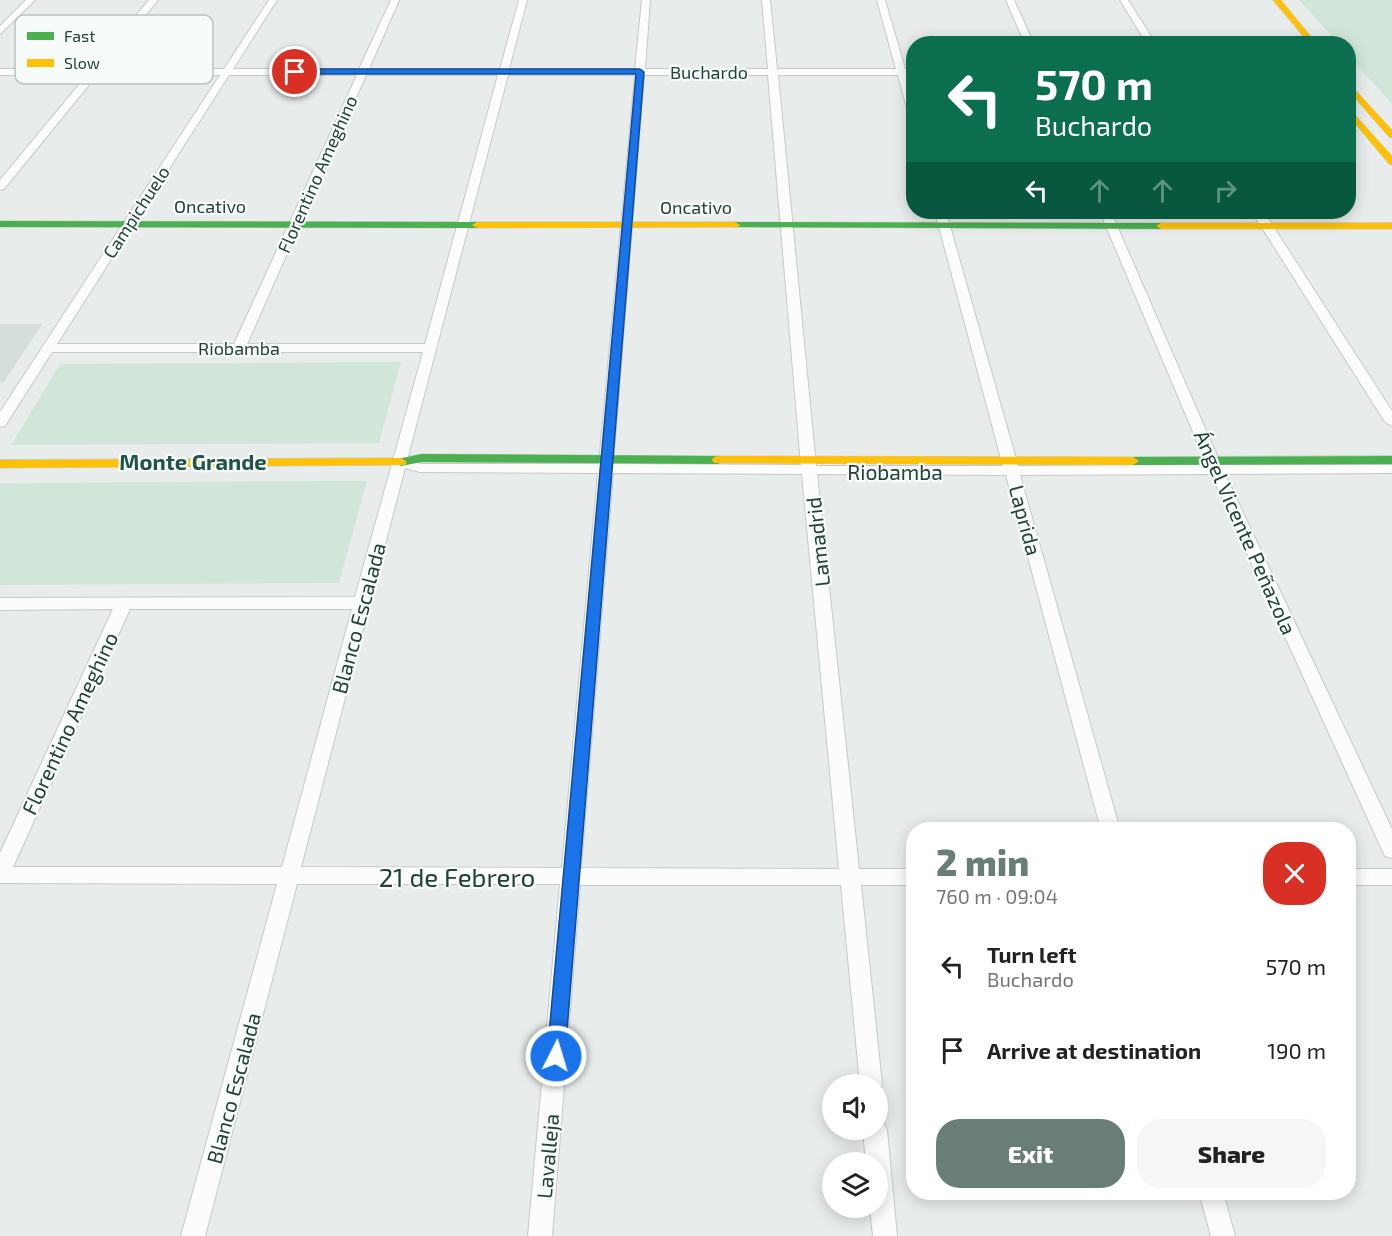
<!DOCTYPE html>
<html lang="en">
<head>
<meta charset="utf-8">
<style>
  body { margin:0; font-family:"Exo 2",sans-serif; background:#f6f6f6; color:#222; height:100vh; display:flex; flex-direction:column; font-size:22px; white-space:nowrap }
  * { box-sizing:border-box; margin:0 }
  p { font-size:20px; color:#767676 }
  .icon { flex:none; width:33px; height:33px; fill:none; stroke:currentColor; stroke-width:2; stroke-linecap:round; stroke-linejoin:round }
  .map { position:relative; flex:1; overflow:hidden }
  .side { position:absolute; left:906px; top:822px; width:450px; height:378px; display:flex; flex-direction:column; background:#fff; border-radius:24px; box-shadow:0 3px 15px #0003 }
  .side>* { flex:none }
  .hud { position:absolute; left:906px; top:36px; width:450px; height:183px; border-radius:24px; box-shadow:0 3px 15px #0003; background:#0b6e4f; color:#fff; overflow:hidden }
  .buttons { position:absolute; left:822px; top:1074px; display:grid; gap:12px }
  .buttons a { display:grid; place-items:center; width:66px; height:66px; border-radius:50%; background:#fff; box-shadow:0 3px 15px #0003; font-size:30px }
  .pin { position:absolute; display:grid; place-items:center; width:51px; height:51px; color:#fff; margin:-26px; border:3px solid #fff; border-radius:50%; box-shadow:0 2px 6px #0007 }
  .me { position:absolute; width:66px; margin:-33px; rotate:5deg; stroke-linejoin:round; filter:drop-shadow(0 0 4px #0008) }
  .turn { display:flex; align-items:center; gap:21px; height:126px; padding:0 30px; font-size:27px }
  .turn .icon { width:78px; height:78px; stroke-width:2.5 }
  .turn b { display:block; font-size:42px; line-height:51px }
  .lanes { display:flex; align-items:center; height:57px; padding:0 30px; background:#0003; justify-content:center; gap:30px; direction:ltr }
  .lanes .off { opacity:.35 }
  .round { display:grid; place-items:center; flex:none; width:63px; height:63px; border-radius:24px; background:#f6f6f6 }
  .overview { display:flex; align-items:center; justify-content:space-between; height:102px; padding:0 30px }
  h1 { font-size:36px; font-weight:800; line-height:45px; color:#697e78 }
  .action { display:flex; gap:12px; margin-top:auto; padding:12px 30px }
  .action a { flex:1; height:69px; border-radius:24px; background:#697e78; color:#fff; font-size:24px; font-weight:800; line-height:69px; text-align:center }
  .action a+a { background:#f6f6f6; color:#222 }
  ul { padding:0; list-style:none }
  li { display:flex; align-items:center; gap:18px; height:84px; padding:0 30px }
  li div { flex:1 }
  li b { display:block; font-size:22px }
  li em { font-style:normal }
  .map>svg:first-child { display:block }
  .built { fill:#d6dedb }
  .green { fill:#d1e6d8 }
  .lines { fill:none; stroke-linecap:round; stroke-linejoin:round }
  .street-casing { stroke:#c5cac8; stroke-width:2 }
  .fast-casing { stroke:#c3cbc8; stroke-width:1 }
  .slow-casing { stroke:#c3cbc8; stroke-width:1 }
  .path { stroke:#c3ccca; stroke-width:2; stroke-dasharray:1.5 3; stroke-linecap:butt }
  .street { fill:#fcfcfc; fill-rule:evenodd }
  .fast { fill:#4caf50; fill-rule:evenodd }
  .slow { fill:#ffc107; fill-rule:evenodd }
  .route { fill:#1a73e8; stroke:#114b97; stroke-width:1.5 }
  .labels { text-anchor:middle; dominant-baseline:central; stroke-width:4.5; stroke-linejoin:round; paint-order:stroke }
  .far-street-label { font-size:18px; fill:#24423a; stroke:#f7fbf9 }
  .street-label { font-size:21px; fill:#24423a; stroke:#f7fbf9 }
  .neighbourhood-label { font-size:22px; font-weight:bold; fill:#1f5548; stroke:#f7fbf9 }
  .near-street-label { font-size:26px; fill:#24423a; stroke:#f7fbf9 }
  .key { fill:#f7fbf9; stroke:#b8c4c0; stroke-width:1.5 }
  .key-label { font-size:16px; fill:#24423a }
</style>
</head>
<body>
<div class="map">
<svg width="1392" height="1236" viewBox="0 0 1392 1236">
  <rect width="100%" height="100%" fill="#e8edeb"/>
  <path class="built" d="M0 324H42L4 382H0Z"/>
  <path class="green" d="M1299 0H1392V104L1349 56 1348 44 1338 43Z
    M401 362 379 443 11 445 60 364Z
    M367 481 339 583 0 585V483Z"/>
  <g class="lines">
    <g class="street-casing">
      <path id="street" d="M26 0H35L0 34V26Z
        M149 0H158L102 69H224L269 0H277L233 69H359L391 0H399L369 69H500L519 0H527L509 69H635L642 0H650L645 69H768L762 0H770L777 69H896L877 0H885L905 69H914V75H907L914 97V119L909 116 898 75H778L816 466H1003L935 212H946L1018 466 1207 465 1100 212H1111L1221 465H1392V473L1225 474 1392 829V858L1385 856 1382 850 1211 474 1020 475 1120 830H1101L1006 475 817 474 859 869H914V885H861L882 1084 879 1092 878 1084H860L841 885H580L552 1236H528L560 884H297L205 1236H181L277 884 0 883V853L113 609 0 610V598L355 597 423 352H52L5 426 0 427V412L220 75H97L4 189 0 190V180L87 75H0V69H92ZM229 75H357L234 344H57ZM366 75H498L425 344H247ZM508 75H635L599 464H421L407 460ZM644 75H768L801 465 613 464ZM405 468 420 472 598 473 562 868 301 867ZM613 473 802 474 839 869 581 868ZM130 609H352L282 867H13Z
        M1006 0H1014L1034 44H1025Z
        M1120 0H1128L1156 44H1147Z
        M1252 212H1264L1392 411V426L1385 422Z
        M1348 869H1392V885H1348Z
        M878 1120 883 1122 887 1130 897 1236H873L870 1208H878V1162H866L863 1130H878Z
        M1199 1192H1223L1235 1236H1211Z"/>
    </g>
    <g class="fast-casing">
      <path id="fast" d="M0 221 477 222 482 225 477 228 0 227Z
        M735 222 1161 223 1166 226 1161 229 732 227 730 225Z
        M422 454 718 456 724 460 718 464 422 462 401 466 395 462 397 459Z
        M1392 456V464L1133 465 1127 461 1133 457Z"/>
    </g>
    <g class="slow-casing">
      <path id="slow" d="M1273 0H1281L1317 44H1310Z
        M1348 82 1392 130V138L1389 137 1348 90Z
        M1348 107 1392 156V165L1389 164 1348 115Z
        M735 222 740 225 738 227 477 228 472 225 477 222Z
        M1392 223V229H1161L1156 226 1161 223Z
        M718 456 1133 457 1139 461 1133 465 714 463 712 460 714 457Z
        M401 458 407 462 405 465 0 468V460Z"/>
    </g>
    <path class="path" d="M1348 64 1354 70"/>
    <use href="#street" class="street"/>
    <use href="#fast" class="fast"/>
    <use href="#slow" class="slow"/>
  </g>
  <path class="route" d="M640 69 644 72 565 1056 562 1062 556 1065 549 1062 547 1056 636 74H295L291 72 295 69Z"/>
  <g class="labels">
    <g class="far-street-label">
      <text x="709" y="72">Buchardo</text>
      <text transform="translate(317 174) rotate(-66)">Florentino Ameghino</text>
      <text x="210" y="206">Oncativo</text>
      <text x="696" y="207">Oncativo</text>
      <text transform="translate(136 212) rotate(-57)">Campichuelo</text>
      <text x="239" y="348">Riobamba</text>
    </g>
    <g class="street-label">
      <text x="895" y="471">Riobamba</text>
      <text transform="translate(1026 520) rotate(75)">Laprida</text>
      <text transform="translate(1246 532) rotate(66)">Ángel Vicente Peñazola</text>
      <text transform="translate(817 542) rotate(-96)">Lamadrid</text>
      <text transform="translate(358 618) rotate(-75)">Blanco Escalada</text>
      <text transform="translate(69 723) rotate(-65)">Florentino Ameghino</text>
      <text transform="translate(233 1088) rotate(-75)">Blanco Escalada</text>
      <text transform="translate(547 1156) rotate(-85)">Lavalleja</text>
    </g>
    <g class="neighbourhood-label">
      <text x="193" y="461">Monte Grande</text>
    </g>
    <g class="near-street-label">
      <text x="457" y="876">21 de Febrero</text>
    </g>
  </g>
  <rect x="15" y="15" width="198" height="69" rx="9" class="key"/>
  <rect x="27" y="32" width="27" height="8" fill="#4caf50"/>
  <rect x="27" y="59" width="27" height="8" fill="#ffc107"/>
  <g class="key-label">
    <text x="64" y="42">Fast</text>
    <text x="64" y="69">Slow</text>
  </g>
</svg>
<div class="buttons">
<a><svg class="icon" aria-label="sound" viewBox="0 0 24 24"><path d="M4 9h4l5-4v14l-5-4H4zM17 9q2 3 0 6"/></svg></a>
<a><svg class="icon" aria-label="layers" viewBox="0 0 24 24"><path d="M12 4l9 5-9 5-9-5zM3 14l9 5 9-5"/></svg></a>
</div>
<div class="pin" style="left:295px;top:72px;background:#d93025"><svg class="icon" aria-label="arrive" viewBox="0 0 24 24"><path d="M6 21V4h12l-3 4 3 4H6"/></svg></div>
<svg class="me" style="left:556px;top:1056px" viewBox="-20 -20 40 40"><circle r="17" fill="#1a73e8" stroke="#fff" stroke-width="3"/><path d="M0-11L8 9 0 5-8 9z" fill="#fff"/></svg>
<div class="hud">
<div class="turn"><svg class="icon" aria-label="left" viewBox="0 0 24 24"><path d="M17 20v-9H6M10 6l-5 5 5 5"/></svg><div><b>570 m</b>Buchardo</div></div>
<div class="lanes"><svg class="icon" aria-label="left" viewBox="0 0 24 24"><path d="M17 20v-9H6M10 6l-5 5 5 5"/></svg><svg class="icon off" aria-label="ahead" viewBox="0 0 24 24"><path d="M12 20V5M6 11l6-6 6 6"/></svg><svg class="icon off" aria-label="ahead" viewBox="0 0 24 24"><path d="M12 20V5M6 11l6-6 6 6"/></svg><svg class="icon off" aria-label="right" viewBox="0 0 24 24"><path d="M7 20v-9h11M14 6l5 5-5 5"/></svg></div>
</div>
<section class="side">
<div class="overview"><div><h1>2 min</h1><p>760 m · 09:04</p></div><a class="round" style="background:#d93025;color:#fff"><svg class="icon" aria-label="close" viewBox="0 0 24 24"><path d="M6 6l12 12M18 6L6 18"/></svg></a></div>
<ul>
<li><svg class="icon" aria-label="left" viewBox="0 0 24 24"><path d="M17 20v-9H6M10 6l-5 5 5 5"/></svg><div><b>Turn left</b><p>Buchardo</p></div><em>570 m</em></li>
<li><svg class="icon" aria-label="arrive" viewBox="0 0 24 24"><path d="M6 21V4h12l-3 4 3 4H6"/></svg><div><b>Arrive at destination</b></div><em>190 m</em></li>
</ul>
<div class="action"><a>Exit</a><a>Share</a></div>
</section>
</div>
</body>
</html>
